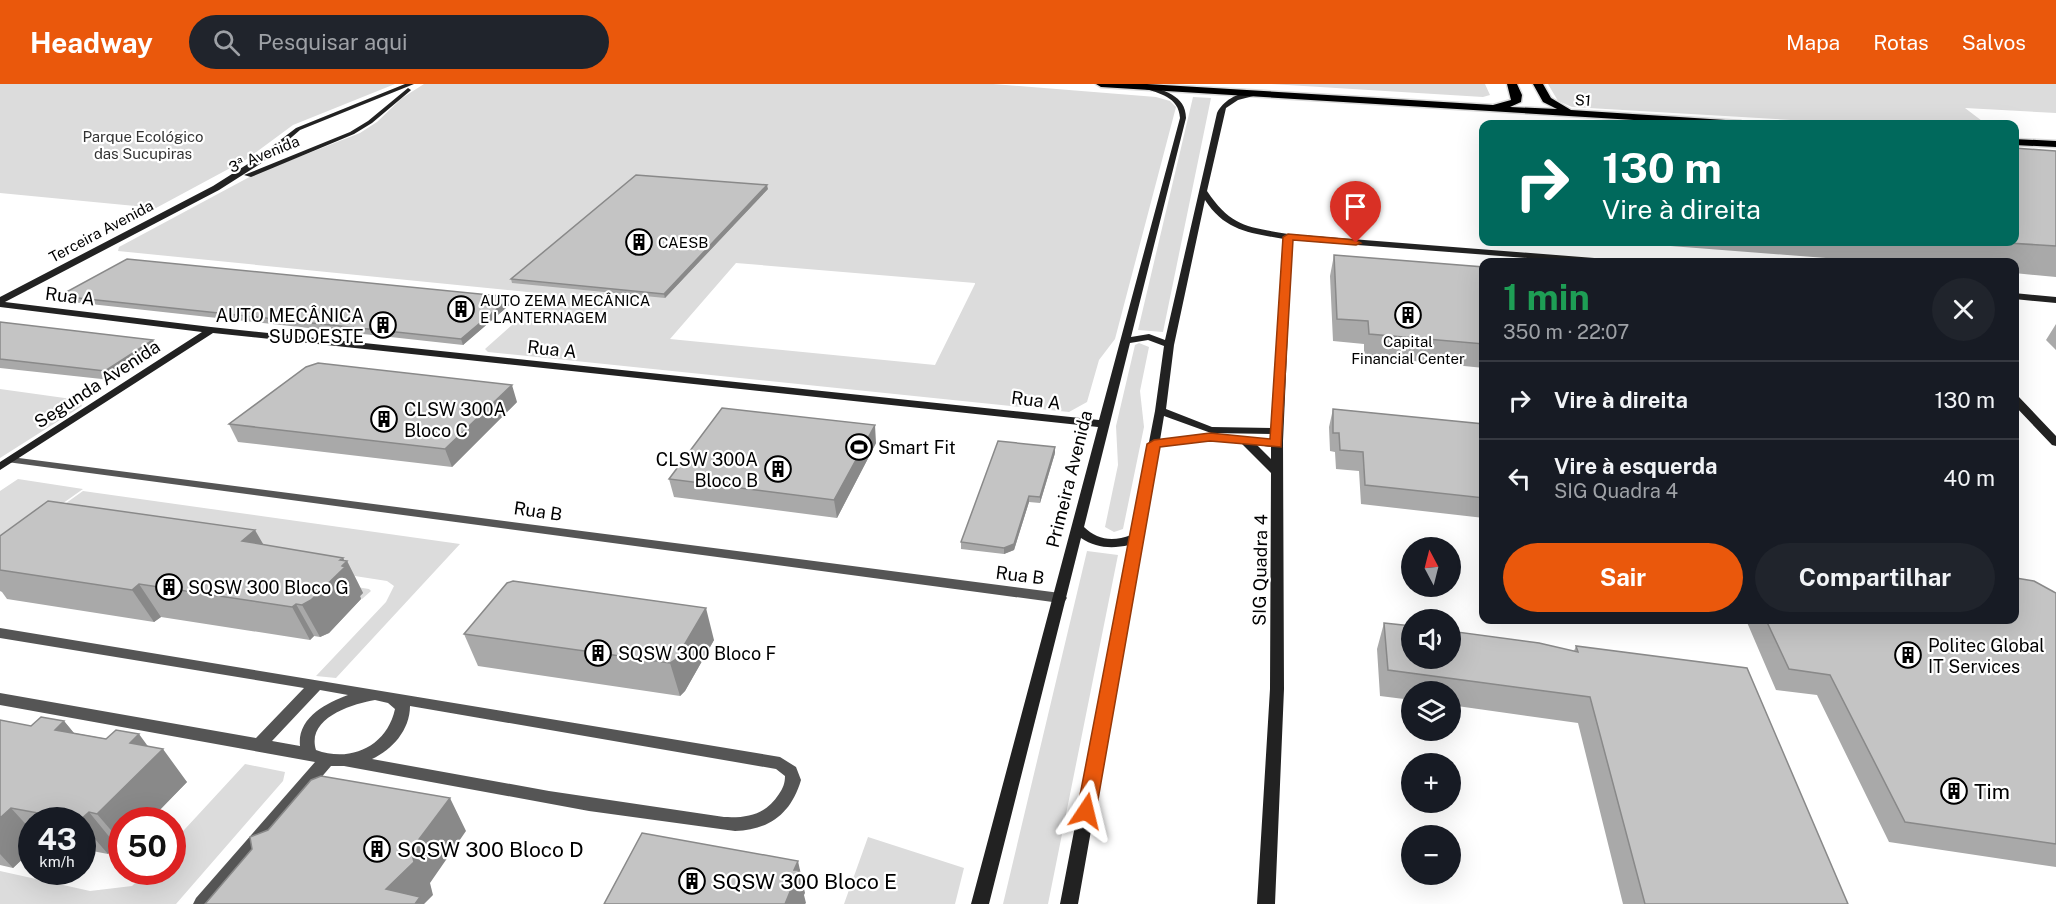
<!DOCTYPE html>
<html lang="pt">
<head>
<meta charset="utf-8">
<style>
  body { margin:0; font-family:"Public Sans",sans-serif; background:#20242c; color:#f1f3f6; height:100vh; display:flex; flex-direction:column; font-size:22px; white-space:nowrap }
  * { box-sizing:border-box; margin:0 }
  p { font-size:20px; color:#9ea1a6 }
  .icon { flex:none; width:33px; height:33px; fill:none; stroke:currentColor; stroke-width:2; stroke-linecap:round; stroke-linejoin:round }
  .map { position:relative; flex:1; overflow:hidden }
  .panel { position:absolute; left:1479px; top:174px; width:540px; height:366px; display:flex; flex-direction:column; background:#171b24; border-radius:12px; box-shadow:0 6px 24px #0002 }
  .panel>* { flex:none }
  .banner { position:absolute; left:1479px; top:36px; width:540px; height:126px; border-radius:12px; box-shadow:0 6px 24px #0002; background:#00695c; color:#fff; overflow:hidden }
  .needle { width:39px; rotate:353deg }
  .fabs { position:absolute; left:1401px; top:453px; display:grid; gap:12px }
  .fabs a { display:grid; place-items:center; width:60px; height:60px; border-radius:50%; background:#171b24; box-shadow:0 6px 24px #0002; font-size:30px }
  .speed { position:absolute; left:18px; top:723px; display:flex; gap:12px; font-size:30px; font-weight:700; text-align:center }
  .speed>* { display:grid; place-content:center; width:78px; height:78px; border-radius:50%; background:#171b24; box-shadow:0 6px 24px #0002; line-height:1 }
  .speed small { font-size:15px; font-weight:400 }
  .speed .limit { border:9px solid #d22; background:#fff; color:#111 }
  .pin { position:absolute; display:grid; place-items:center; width:51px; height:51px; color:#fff; margin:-62px -26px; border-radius:50% 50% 50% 0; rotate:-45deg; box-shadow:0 0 6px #0007 }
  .pin .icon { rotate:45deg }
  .me { position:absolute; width:66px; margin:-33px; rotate:10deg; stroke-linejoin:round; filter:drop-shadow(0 0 4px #0008) }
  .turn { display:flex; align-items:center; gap:21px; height:126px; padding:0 24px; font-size:27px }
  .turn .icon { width:78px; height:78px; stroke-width:2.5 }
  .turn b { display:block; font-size:42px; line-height:51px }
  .round { display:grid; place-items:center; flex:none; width:63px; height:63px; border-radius:32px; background:#20242c }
  .overview { display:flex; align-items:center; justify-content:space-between; height:102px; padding:0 24px }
  h1 { font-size:36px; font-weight:700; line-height:45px; color:#1e9e55 }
  .primary-button { display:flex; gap:12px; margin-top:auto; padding:12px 24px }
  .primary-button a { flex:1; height:69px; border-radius:36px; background:#ea580c; color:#fff; font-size:24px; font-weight:700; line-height:69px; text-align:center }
  .primary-button a+a { background:#20242c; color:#f1f3f6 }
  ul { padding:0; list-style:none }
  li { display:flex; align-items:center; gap:18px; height:78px; padding:0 24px; border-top:2px solid #363941 }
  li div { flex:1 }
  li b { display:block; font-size:22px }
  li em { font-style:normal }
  header { display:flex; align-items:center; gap:36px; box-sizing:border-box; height:84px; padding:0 30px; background:#ea580c; color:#fff }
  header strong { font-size:28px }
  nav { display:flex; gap:33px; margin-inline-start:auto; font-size:21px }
  .search { width:420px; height:54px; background:#20242c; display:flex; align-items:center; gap:15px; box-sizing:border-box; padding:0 21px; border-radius:33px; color:#9ea1a6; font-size:22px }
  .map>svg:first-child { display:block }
  .green { fill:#dcdcdc; fill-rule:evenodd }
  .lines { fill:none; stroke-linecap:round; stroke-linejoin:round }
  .highway-casing { stroke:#dbdbdb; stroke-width:3 }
  .street { fill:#555; fill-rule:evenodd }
  .secondary { fill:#222; fill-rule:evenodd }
  .highway { fill:#000; fill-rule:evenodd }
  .wall { fill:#a9a9a9 }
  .shaded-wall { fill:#898989 }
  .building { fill:#c4c4c4; stroke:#898989; stroke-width:1.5 }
  .route { fill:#ea580c; stroke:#983908; stroke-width:1.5 }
  .labels { text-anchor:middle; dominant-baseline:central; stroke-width:4.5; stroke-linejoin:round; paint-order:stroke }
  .far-street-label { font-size:15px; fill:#000; stroke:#fff }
  .far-park-label { font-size:15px; fill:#333; stroke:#fff }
  .far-poi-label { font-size:15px; fill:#000; stroke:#fff; text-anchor:start }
  .street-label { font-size:18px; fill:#000; stroke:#fff }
  .poi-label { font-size:18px; fill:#000; stroke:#fff; text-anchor:start }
  .near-poi-label { font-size:21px; fill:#000; stroke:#fff; text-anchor:start }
</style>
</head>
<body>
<header>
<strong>Headway</strong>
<div class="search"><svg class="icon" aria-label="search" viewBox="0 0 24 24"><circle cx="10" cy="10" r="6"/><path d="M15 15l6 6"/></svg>Pesquisar aqui</div>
<nav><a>Mapa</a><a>Rotas</a><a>Salvos</a></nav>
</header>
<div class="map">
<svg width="2056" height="820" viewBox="0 0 2056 820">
  <rect width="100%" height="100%" fill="#fff"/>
  <path class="green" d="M0 0H395L293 41 247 75 156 124 0 109Z
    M424 0H993L1156 13 1170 17 1176 23 1115 255 1099 276 1087 318 1069 328 488 268 485 265 547 210 118 167 119 163 255 90 360 49 377 38 402 14ZM736 179 975 199V200L935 281 670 255Z
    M1271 0H1485L1490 11 1483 13Z
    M1548 0H2056V29L1965 24 1986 40H1859L1572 23 1558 17Z
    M1193 13 1211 14 1163 248 1138 246Z
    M1139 259 1149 263 1140 307 1144 343 1123 445 1114 448 1105 443 1118 381 1116 342 1135 261Z
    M0 305 79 316 82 322 0 374Z
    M18 395 83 405 0 464V407Z
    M83 407 460 460 336 594 316 592 386 518 394 502 387 497 271 479 262 488 369 505 371 507 362 515 46 467 0 466Z
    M1087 467 1118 471 1048 820H1003Z
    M245 680 285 688 283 697 176 820H0V787L90 807 132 802 146 788H172L173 758Z
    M868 753 964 784 955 820H844Z"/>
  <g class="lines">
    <g class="highway-casing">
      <path id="highway" d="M1096 0H1147L1493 21 1511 16 1507 0H1517L1522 11 1521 18 1510 23 1557 25 1543 18 1533 0H1543L1551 14 1571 26 1741 37 1746 40H1699L1101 3Z
        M2014 55 2056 57V63L2014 61Z"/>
    </g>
    <path class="street" d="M11 373 1060 509 1065 511 1067 514 1065 517 1060 519 7 378 5 376Z
      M0 544 780 673 796 683 801 696C791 730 769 746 735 747L589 727 344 682H331L213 820H193L196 814 315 678 0 621V609L256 654 304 604 0 554ZM320 606 348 611C326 619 297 634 300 662L272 657ZM375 616 388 619 395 625C387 662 351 679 316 666 306 634 352 620 375 616ZM410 622 776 685 785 692C785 699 783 704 779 710 765 731 748 734 724 733L549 707 372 675C392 666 410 646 410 622Z"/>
    <path class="secondary" d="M405 0H414L300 46 263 78 219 106 5 218 211 243 1099 336 1180 34C1179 13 1159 9 1142 4L1141 3 1144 1C1163 6 1186 11 1186 34L1131 253 1149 250 1165 256 1217 29C1224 14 1246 4 1261 10L1238 16 1226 24 1207 107C1231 143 1248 143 1288 150L1607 175 1611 178H1580L1292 156 1283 357 1284 605 1275 820H1257L1270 605 1271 389 1242 360 1211 356 1159 363 1078 820H1060L1129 461C1112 465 1096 464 1081 454L989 820H971L1098 343 213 249 0 386V378L202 248 0 223V213L213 102 257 74 296 44ZM1205 116C1225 147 1250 149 1284 155L1272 344 1212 343 1166 325 1174 261ZM1148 256 1164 262 1155 327 1131 451C1113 458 1097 456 1084 443L1130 259ZM1164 332 1211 349 1272 350 1271 356 1211 350 1160 356ZM1257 361 1271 363V375Z
      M408 4 411 6 410 7 372 39 354 50 251 93 244 91 350 48 368 37Z
      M2014 209 2056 213V219L2014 215Z
      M2014 311 2018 312 2056 352V362L2052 361 2014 321Z"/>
    <use href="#highway" class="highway"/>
  </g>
  <path class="wall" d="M2056 67V193L2014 189V178H1877L1632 159V158H2014Z
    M768 105 665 214 512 199 511 195Z
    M1334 171 1484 183V284L1364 272V260L1333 257 1330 192Z
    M59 212 513 218 463 261 63 217Z
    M0 238 159 266 111 296 0 284Z
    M2056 240V266L2046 256Z
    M517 318 452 383 238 358 229 340Z
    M1333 325 1484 340V434L1361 420 1359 387 1336 385 1335 368 1330 367 1329 343Z
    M876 359 837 434 674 413 669 395Z
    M1055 369 1040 419 1029 418 1014 466 1004 470 961 465V458Z
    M0 452 264 461 343 474 345 477H347L363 509 360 512 361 515 329 549 320 553 314 552 310 556 161 533 154 538 7 515 2 508 0 507Z
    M2016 494 2056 509V783L1889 758 1817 611 1776 606 1746 536H2014Z
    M1384 539 1574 567 1576 562 1848 820H1623L1578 639 1450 621V608H1412V616L1380 612 1377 565Z
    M464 550 714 556 685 607 680 612 478 582Z
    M0 636 31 642 64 637 74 649 148 662 187 698 150 736H122V762L116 761 108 770 82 765V736H32V766L13 784 0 781Z"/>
  <path class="shaded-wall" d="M767 101 768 105 665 214 664 210Z
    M511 213 513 218 463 261 461 255Z
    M153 256 159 266 111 296 105 287Z
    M512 301 517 318 452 383 445 365Z
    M875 341 876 359 837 434 834 416Z
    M1055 363V369L1040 419V413Z
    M1029 412V418L1014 466 1004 470V464Z
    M255 446 273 477 242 457Z
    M343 474 345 478 347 477 363 509 360 512 361 515 329 549 320 553 302 521Z
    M139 500 161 533 154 538 132 506Z
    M296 520 314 552 310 556 292 523Z
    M706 524 714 556 685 607 680 612 670 579Z
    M64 637 91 670 55 646Z
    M139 650 155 672 163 665 187 698 150 736H122V759L97 730 130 659Z
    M450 714 466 747 430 799 433 811 424 820H395L386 805 411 766Z
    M11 724 32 747V766L13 784 0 770V734Z
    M89 728 116 761 108 770 82 740V736H80Z
    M798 777 805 809 804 811 806 819 805 820H785L794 786Z"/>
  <path class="building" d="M2014 64 2056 67V162L1992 158H2014Z
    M636 91 767 101 664 210 511 195Z
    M1334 171 1484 183V260L1369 250 1368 237 1337 235Z
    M127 175 511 213 461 255 59 212Z
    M0 238 153 256 105 287 0 275Z
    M318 279 512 301 445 365 229 340 306 283Z
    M722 324 875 341 834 416 669 395Z
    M1333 325 1484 340V414L1365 401 1363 368 1340 366 1339 349H1333Z
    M998 357 1055 363 1040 413 1029 412 1014 460 1004 464 961 458Z
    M48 417 255 446 242 457 343 474 340 476 347 477 342 482 345 483 311 516 302 521 296 520 292 523 139 500 132 506 0 486V452Z
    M2014 492 2016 494 2034 497 2054 508 2056 509V760L1905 738 1830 591 1789 585 1766 536H2014Z
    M513 497 706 524 676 575 670 579 464 550 507 499Z
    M1384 539 1412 542V574H1450V547L1539 559 1578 568 1576 562 1747 584 1848 820H1645L1590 613 1388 586Z
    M41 633 64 637 55 646 106 655 116 646 139 650 130 659 163 665 97 730 89 728 80 736H76L11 724 0 734V636L31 642Z
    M321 692 450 714 411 766 414 778 386 805 420 813 415 820H205L252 765 250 753 268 746 311 696Z
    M642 749 798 777 794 786H799L785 820H604Z"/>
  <path class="route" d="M1288 150 1356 156 1361 159 1356 161 1293 156 1281 363 1210 357 1160 363 1096 727 1093 733 1086 735 1080 733 1077 727 1147 360 1154 356 1210 349 1270 355 1283 153Z"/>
  <defs>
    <g id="building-ring" transform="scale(1.35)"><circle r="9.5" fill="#fff" stroke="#000" stroke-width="1.5"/><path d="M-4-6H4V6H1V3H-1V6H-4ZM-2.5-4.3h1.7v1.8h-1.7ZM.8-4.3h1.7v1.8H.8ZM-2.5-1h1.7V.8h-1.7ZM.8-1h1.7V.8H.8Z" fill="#000"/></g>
    <g id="stadium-ring" transform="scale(1.35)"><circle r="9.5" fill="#fff" stroke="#000" stroke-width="1.5"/><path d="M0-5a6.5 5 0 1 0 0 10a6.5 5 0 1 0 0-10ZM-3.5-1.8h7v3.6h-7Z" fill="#000"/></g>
  </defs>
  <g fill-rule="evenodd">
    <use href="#building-ring" x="639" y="158"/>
    <use href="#building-ring" x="461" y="225"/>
    <use href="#building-ring" x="1408" y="231"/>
    <use href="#building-ring" x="383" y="241"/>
    <use href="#building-ring" x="384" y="335"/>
    <use href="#stadium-ring" x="859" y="363"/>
    <use href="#building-ring" x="778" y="385"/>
    <use href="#building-ring" x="169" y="503"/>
    <use href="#building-ring" x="598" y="569"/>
    <use href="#building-ring" x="1908" y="571"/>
    <use href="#building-ring" x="1954" y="707"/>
    <use href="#building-ring" x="377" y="765"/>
    <use href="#building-ring" x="692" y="797"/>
  </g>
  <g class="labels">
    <g class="far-street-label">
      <text transform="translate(1583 16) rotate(4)">S1</text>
      <text transform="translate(264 70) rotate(-22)">3ª Avenida</text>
      <text transform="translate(101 147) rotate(-28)">Terceira Avenida</text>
    </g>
    <g class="far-park-label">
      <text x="143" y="52">Parque Ecológico<tspan x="143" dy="17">das Sucupiras</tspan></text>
    </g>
    <g class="far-poi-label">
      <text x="658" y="158">CAESB</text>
      <text x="480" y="216">AUTO ZEMA MECÂNICA<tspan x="480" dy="17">E LANTERNAGEM</tspan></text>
      <text x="1408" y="257" text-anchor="middle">Capital<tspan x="1408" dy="17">Financial Center</tspan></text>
    </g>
    <g class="street-label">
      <text transform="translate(70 212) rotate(7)">Rua A</text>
      <text transform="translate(552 265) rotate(6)">Rua A</text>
      <text transform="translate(97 300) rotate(-33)">Segunda Avenida</text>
      <text transform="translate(1036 316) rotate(7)">Rua A</text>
      <text transform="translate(1069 395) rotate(-76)">Primeira Avenida</text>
      <text transform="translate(538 427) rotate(8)">Rua B</text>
      <text transform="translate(1260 486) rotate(-89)">SIG Quadra 4</text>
      <text transform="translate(1020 491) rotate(7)">Rua B</text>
    </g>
    <g class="poi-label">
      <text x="364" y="231" text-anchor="end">AUTO MECÂNICA<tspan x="364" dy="21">SUDOESTE</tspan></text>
      <text x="404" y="325">CLSW 300A<tspan x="404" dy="21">Bloco C</tspan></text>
      <text x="878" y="363">Smart Fit</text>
      <text x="758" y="375" text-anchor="end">CLSW 300A<tspan x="758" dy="21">Bloco B</tspan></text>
      <text x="188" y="503">SQSW 300 Bloco G</text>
      <text x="1928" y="561">Politec Global<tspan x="1928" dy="21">IT Services</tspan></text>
      <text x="618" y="569">SQSW 300 Bloco F</text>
    </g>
    <g class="near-poi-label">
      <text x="1974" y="707">Tim</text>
      <text x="397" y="765">SQSW 300 Bloco D</text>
      <text x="712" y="797">SQSW 300 Bloco E</text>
    </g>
  </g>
</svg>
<div class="fabs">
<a><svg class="needle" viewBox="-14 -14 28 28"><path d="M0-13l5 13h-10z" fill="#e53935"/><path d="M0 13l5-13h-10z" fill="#9ea1a6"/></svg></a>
<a><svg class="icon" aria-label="sound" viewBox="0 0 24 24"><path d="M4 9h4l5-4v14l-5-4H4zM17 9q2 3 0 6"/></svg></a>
<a><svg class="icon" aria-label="layers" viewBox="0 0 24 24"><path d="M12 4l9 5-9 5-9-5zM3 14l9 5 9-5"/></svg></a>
<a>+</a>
<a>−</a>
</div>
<div class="speed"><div>43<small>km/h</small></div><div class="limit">50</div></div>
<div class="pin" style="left:1356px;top:159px;background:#d93025"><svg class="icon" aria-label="arrive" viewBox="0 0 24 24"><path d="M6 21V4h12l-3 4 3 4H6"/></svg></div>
<svg class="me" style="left:1086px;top:727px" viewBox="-20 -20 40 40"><path d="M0-17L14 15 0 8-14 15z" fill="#ea580c" stroke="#fff" stroke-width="4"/></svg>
<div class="banner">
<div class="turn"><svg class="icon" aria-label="right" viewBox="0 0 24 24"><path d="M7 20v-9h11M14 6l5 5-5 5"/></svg><div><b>130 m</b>Vire à direita</div></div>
</div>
<section class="panel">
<div class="overview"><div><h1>1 min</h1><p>350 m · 22:07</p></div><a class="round"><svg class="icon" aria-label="close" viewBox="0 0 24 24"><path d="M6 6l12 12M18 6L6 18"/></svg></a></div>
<ul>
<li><svg class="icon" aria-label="right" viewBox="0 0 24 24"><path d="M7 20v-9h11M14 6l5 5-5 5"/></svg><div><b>Vire à direita</b></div><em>130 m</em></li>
<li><svg class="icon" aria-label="left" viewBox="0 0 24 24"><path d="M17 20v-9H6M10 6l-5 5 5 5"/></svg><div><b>Vire à esquerda</b><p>SIG Quadra 4</p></div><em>40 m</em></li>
</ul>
<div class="primary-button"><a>Sair</a><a>Compartilhar</a></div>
</section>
</div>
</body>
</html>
